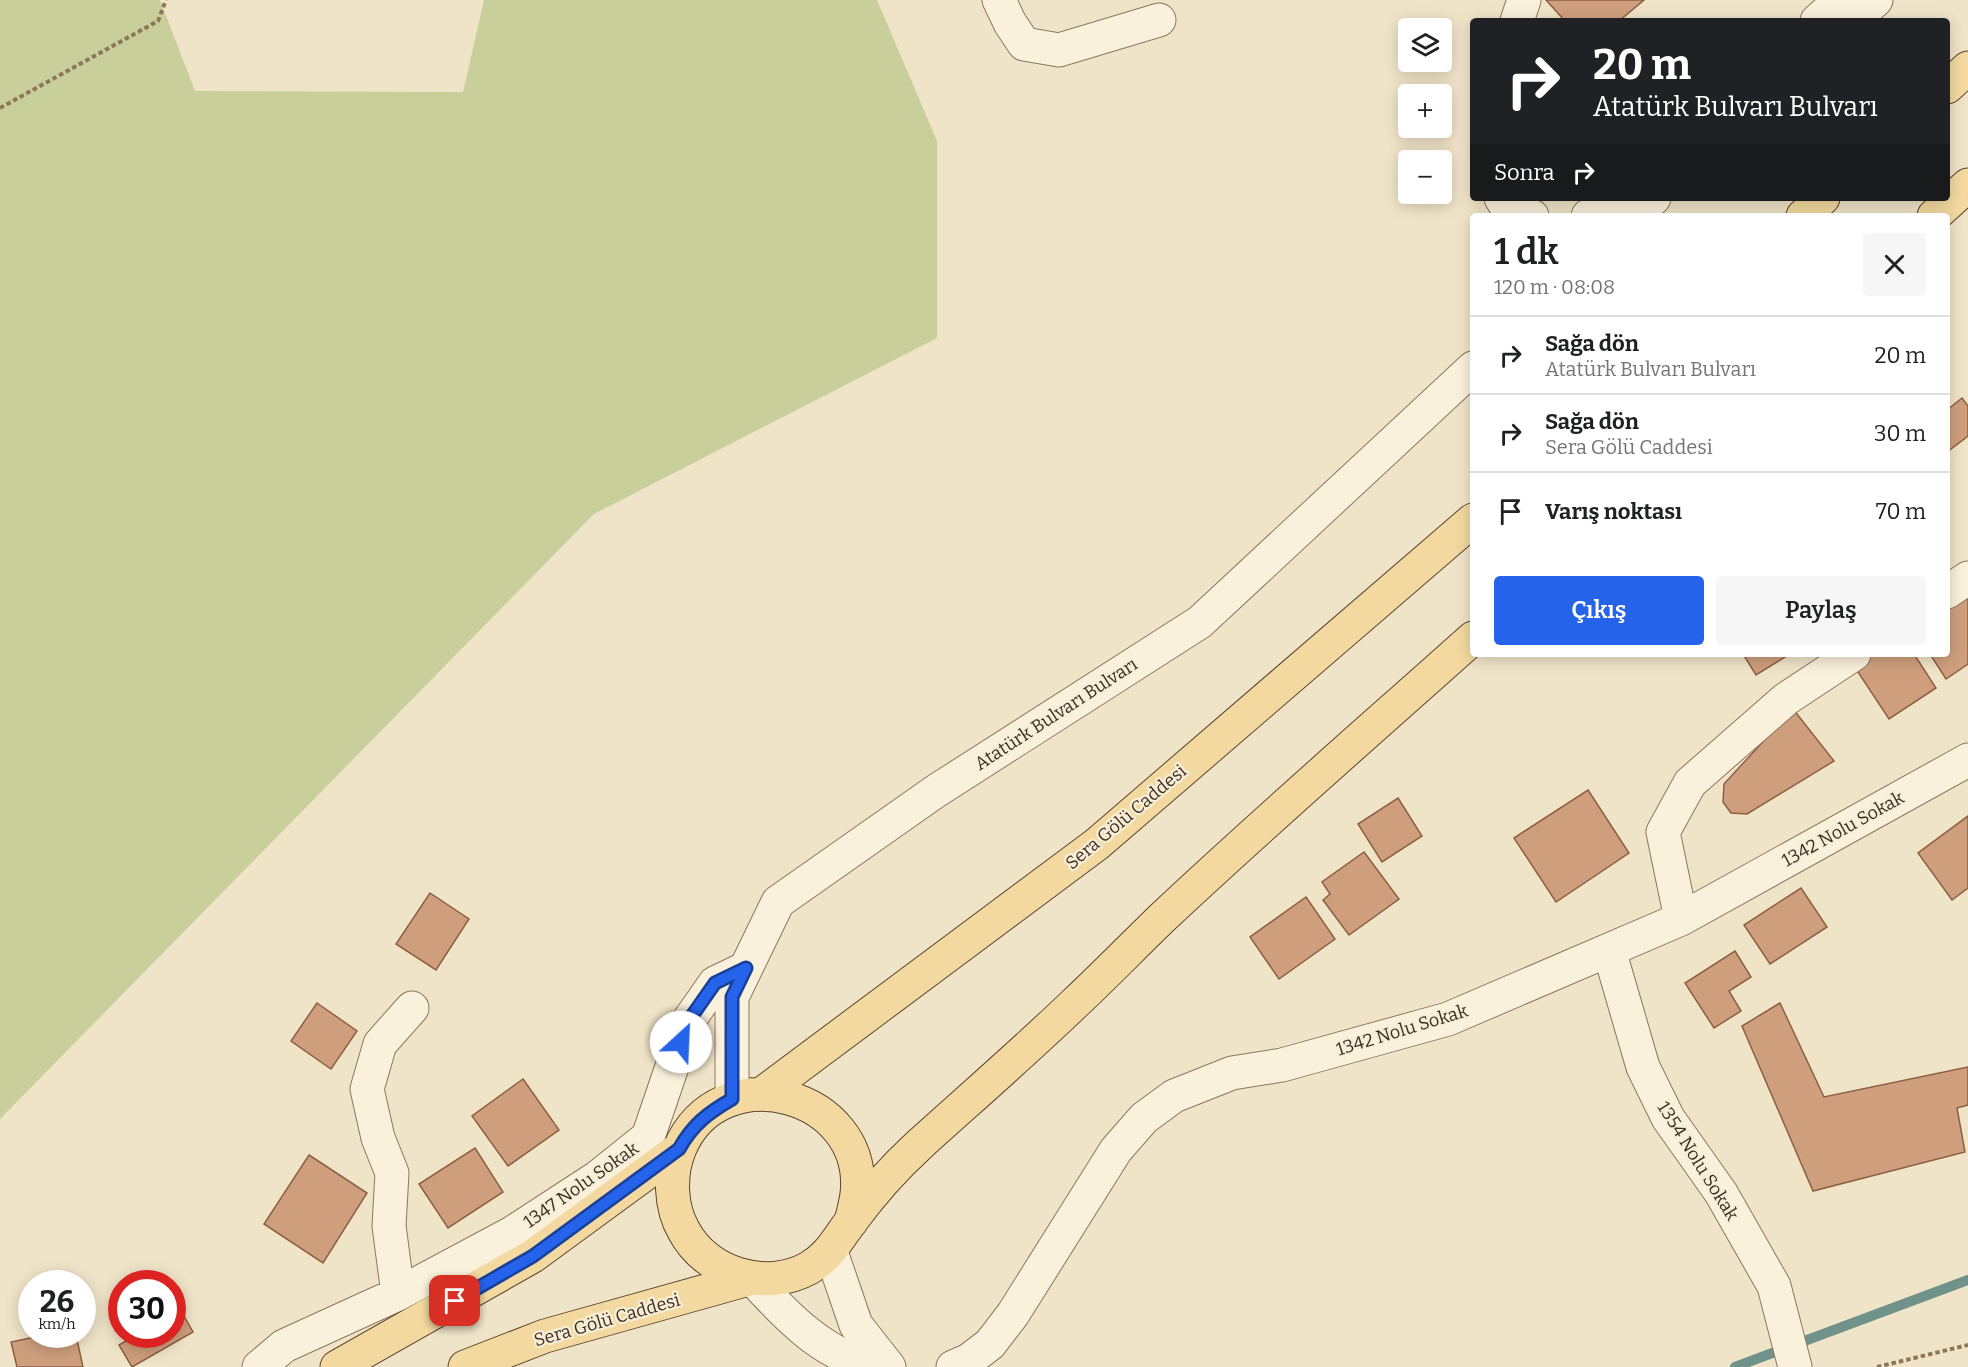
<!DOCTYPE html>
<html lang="tr">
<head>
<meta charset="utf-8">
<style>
  body { margin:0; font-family:Bitter,serif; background:#f6f6f6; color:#202124; height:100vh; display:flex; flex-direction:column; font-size:22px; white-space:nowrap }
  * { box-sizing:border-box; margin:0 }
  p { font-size:20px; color:#757577 }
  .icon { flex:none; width:33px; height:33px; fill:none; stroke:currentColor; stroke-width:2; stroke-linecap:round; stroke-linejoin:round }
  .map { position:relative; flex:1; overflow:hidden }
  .side { position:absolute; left:1470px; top:213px; width:480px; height:444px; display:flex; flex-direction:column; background:#fff; border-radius:6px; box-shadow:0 3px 15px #0003 }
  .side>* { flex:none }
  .guide { position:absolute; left:1470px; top:18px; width:480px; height:183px; border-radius:6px; box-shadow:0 3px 15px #0003; background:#202124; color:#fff; overflow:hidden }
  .controls { position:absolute; left:1398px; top:18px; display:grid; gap:12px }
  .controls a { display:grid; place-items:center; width:54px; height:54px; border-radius:6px; background:#fff; box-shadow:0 3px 15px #0003; font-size:30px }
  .speed { position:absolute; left:18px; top:1270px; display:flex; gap:12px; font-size:30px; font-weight:700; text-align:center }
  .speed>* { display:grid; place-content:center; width:78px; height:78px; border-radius:50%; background:#fff; box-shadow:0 3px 15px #0003; line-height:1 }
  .speed small { font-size:15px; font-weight:400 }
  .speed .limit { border:9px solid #d22; background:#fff; color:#111 }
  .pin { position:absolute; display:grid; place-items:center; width:51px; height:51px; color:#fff; margin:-26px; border-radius:12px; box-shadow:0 3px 9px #0006 }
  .me { position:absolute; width:66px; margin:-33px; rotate:25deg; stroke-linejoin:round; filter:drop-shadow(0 0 4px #0008) }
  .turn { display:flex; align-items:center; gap:21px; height:126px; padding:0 24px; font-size:27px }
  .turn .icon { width:78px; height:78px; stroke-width:2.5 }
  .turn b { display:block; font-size:42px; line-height:51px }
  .then { display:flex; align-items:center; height:57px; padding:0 24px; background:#0003; gap:12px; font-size:22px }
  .round { display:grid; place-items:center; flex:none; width:63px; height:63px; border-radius:6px; background:#f6f6f6 }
  .overview { display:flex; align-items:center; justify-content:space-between; height:102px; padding:0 24px }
  h1 { font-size:36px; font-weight:600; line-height:45px }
  .primary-button { display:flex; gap:12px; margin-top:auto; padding:12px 24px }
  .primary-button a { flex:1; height:69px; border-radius:6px; background:#2563eb; color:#fff; font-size:24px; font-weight:600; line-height:69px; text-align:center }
  .primary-button a+a { background:#f6f6f6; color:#202124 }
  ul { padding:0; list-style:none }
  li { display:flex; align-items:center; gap:18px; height:78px; padding:0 24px; border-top:2px solid #e0e0e0 }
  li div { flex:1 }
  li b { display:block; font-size:22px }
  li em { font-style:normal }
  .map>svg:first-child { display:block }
  .green { fill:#c9cf9b }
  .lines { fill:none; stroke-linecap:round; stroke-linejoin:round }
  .stream { stroke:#6f938a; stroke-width:10 }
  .building { fill:#cf9f7d; stroke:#8d5f41; stroke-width:1.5 }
  .minor-casing { stroke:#8d765c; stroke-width:35 }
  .major-casing { stroke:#5b4430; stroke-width:35 }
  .path { stroke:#8d765c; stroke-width:4; stroke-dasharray:4.5 3; stroke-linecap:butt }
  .minor { stroke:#faf1dc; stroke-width:33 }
  .major { stroke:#f3d9a0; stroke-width:33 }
  .route-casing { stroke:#184099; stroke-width:15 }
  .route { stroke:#2563eb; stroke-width:10 }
  .labels { text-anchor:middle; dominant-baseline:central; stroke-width:4.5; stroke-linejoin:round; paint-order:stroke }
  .street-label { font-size:18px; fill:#3d2e20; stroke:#f7eed8 }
</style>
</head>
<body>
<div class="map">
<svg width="1968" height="1367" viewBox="0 0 1968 1367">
  <rect width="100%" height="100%" fill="#f0e4c8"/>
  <path class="green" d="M0 0H160L195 91 463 92 484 0H877L937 141V338L594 514 0 1119Z"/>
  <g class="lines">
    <path class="stream" d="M1735 1367 1968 1280"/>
  </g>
  <path class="building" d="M1546 0H1644L1619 21H1565Z
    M1962 398 1968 406V436L1947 452V410Z
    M1968 591V664L1946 679 1930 654H1947V605Z
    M1743 654H1790L1756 675Z
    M1873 654H1914L1936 688 1889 719 1854 666Z
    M1793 709 1834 761 1747 814 1731 813 1723 802 1724 784Z
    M1588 790 1629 853 1556 902 1514 838Z
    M1398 798 1422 836 1382 862 1358 824Z
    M1968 816V888L1952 900 1918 853Z
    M1364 852 1399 899 1349 935 1323 900 1330 894 1322 882Z
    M1801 888 1827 927 1770 964 1744 925Z
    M430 893 469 919 436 970 396 944Z
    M1306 897 1335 939 1279 979 1250 937Z
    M1735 951 1751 977 1729 991 1741 1011 1714 1028 1685 983Z
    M317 1003 357 1031 331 1069 291 1041Z
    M1780 1003 1824 1097 1968 1067V1105L1957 1108 1965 1152 1813 1191 1742 1026Z
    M523 1079 559 1130 508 1166 472 1116Z
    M475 1148 503 1192 448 1228 419 1184Z
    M309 1155 367 1193 323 1263 264 1224Z
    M180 1309 193 1332 132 1367 119 1345 136 1335H172V1313Z
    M44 1335H76L83 1367H17L11 1342Z"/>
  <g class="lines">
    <g class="minor-casing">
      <path id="minor" d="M999 0 1010 23 1024 44 1059 50 1159 20
        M1517 21 1524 0
        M1817 21 1840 0
        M1852 21 1876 0
        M1501 198 1508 209 1532 216
        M1588 216 1618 198
        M1634 216 1654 198
        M1947 592 1968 578
        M1681 919 1663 832 1690 783 1786 699 1854 654
        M1609 950 1643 1067 1668 1118 1721 1193 1774 1286 1795 1367
        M732 1099V997L778 902 936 791 1200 622 1473 368
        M831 1252 856 1325 889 1367
        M752 1278C786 1316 823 1355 875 1367
        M398 1294 389 1226 392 1173 378 1138 367 1089 380 1044 412 1008
        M259 1367 284 1346 398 1294 512 1233 598 1177 648 1137 687 1023 715 983 746 968
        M953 1367 969 1360 990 1344 1013 1314 1116 1150 1144 1118 1174 1096 1232 1073 1282 1065 1448 1019 1681 919 1968 760"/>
    </g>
    <g class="major-casing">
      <path id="major" d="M1947 87 1968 68
        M1803 216 1823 198
        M1934 216 1968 185
        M763 1093 1097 844 1473 520
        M851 1222C853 1213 856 1203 857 1194 868 1093 720 1054 680 1148 669 1174 670 1207 684 1231 707 1274 766 1292 809 1268 830 1256 838 1238 852 1220 871 1194 895 1167 919 1145 971 1098 1024 1052 1074 1004 1104 976 1132 947 1162 918 1263 823 1369 731 1473 638
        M337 1367 533 1256 679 1149
        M465 1367 545 1336 752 1278"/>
    </g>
    <path class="path" d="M0 108 158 21 166 0
      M1877 1367 1968 1345"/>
    <use href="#minor" class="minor"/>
    <use href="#major" class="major"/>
  </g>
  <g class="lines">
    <g class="route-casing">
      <path id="route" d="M455 1301 533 1256 679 1149C693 1124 708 1113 732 1099V997L746 968 715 983 687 1023 681 1042"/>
    </g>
    <use href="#route" class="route"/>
  </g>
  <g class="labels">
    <g class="street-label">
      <text transform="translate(1056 714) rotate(-33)">Atatürk Bulvarı Bulvarı</text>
      <text transform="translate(1126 817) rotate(-40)">Sera Gölü Caddesi</text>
      <text transform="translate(1843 829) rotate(-29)">1342 Nolu Sokak</text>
      <text transform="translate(1402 1030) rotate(-17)">1342 Nolu Sokak</text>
      <text transform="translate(1698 1161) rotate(58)">1354 Nolu Sokak</text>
      <text transform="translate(581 1185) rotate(-35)">1347 Nolu Sokak</text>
      <text transform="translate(607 1320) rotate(-16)">Sera Gölü Caddesi</text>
    </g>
  </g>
</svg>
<div class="controls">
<a><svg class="icon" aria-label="layers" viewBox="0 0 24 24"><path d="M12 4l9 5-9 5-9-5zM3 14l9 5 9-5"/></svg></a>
<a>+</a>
<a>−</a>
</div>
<div class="speed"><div>26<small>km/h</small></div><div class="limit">30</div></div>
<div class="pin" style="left:455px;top:1301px;background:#d93025"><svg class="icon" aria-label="arrive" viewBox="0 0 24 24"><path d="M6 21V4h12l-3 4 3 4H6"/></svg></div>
<svg class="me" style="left:681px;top:1042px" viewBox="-20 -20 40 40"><circle r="19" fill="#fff"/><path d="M0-13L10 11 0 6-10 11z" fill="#2563eb"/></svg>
<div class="guide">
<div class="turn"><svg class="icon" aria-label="right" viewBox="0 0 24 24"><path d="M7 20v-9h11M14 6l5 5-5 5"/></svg><div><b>20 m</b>Atatürk Bulvarı Bulvarı</div></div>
<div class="then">Sonra<svg class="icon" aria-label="right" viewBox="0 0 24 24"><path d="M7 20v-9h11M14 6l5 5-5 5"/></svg></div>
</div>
<section class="side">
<div class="overview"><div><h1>1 dk</h1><p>120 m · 08:08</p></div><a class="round"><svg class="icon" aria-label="close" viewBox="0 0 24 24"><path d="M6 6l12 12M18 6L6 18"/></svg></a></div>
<ul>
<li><svg class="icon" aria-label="right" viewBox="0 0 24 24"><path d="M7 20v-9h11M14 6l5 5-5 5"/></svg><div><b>Sağa dön</b><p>Atatürk Bulvarı Bulvarı</p></div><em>20 m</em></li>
<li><svg class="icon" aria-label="right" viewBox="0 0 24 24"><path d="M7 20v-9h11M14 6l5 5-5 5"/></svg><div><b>Sağa dön</b><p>Sera Gölü Caddesi</p></div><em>30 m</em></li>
<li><svg class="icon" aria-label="arrive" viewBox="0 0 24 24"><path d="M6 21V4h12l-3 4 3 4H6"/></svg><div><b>Varış noktası</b></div><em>70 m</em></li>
</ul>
<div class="primary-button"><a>Çıkış</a><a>Paylaş</a></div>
</section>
</div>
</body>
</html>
